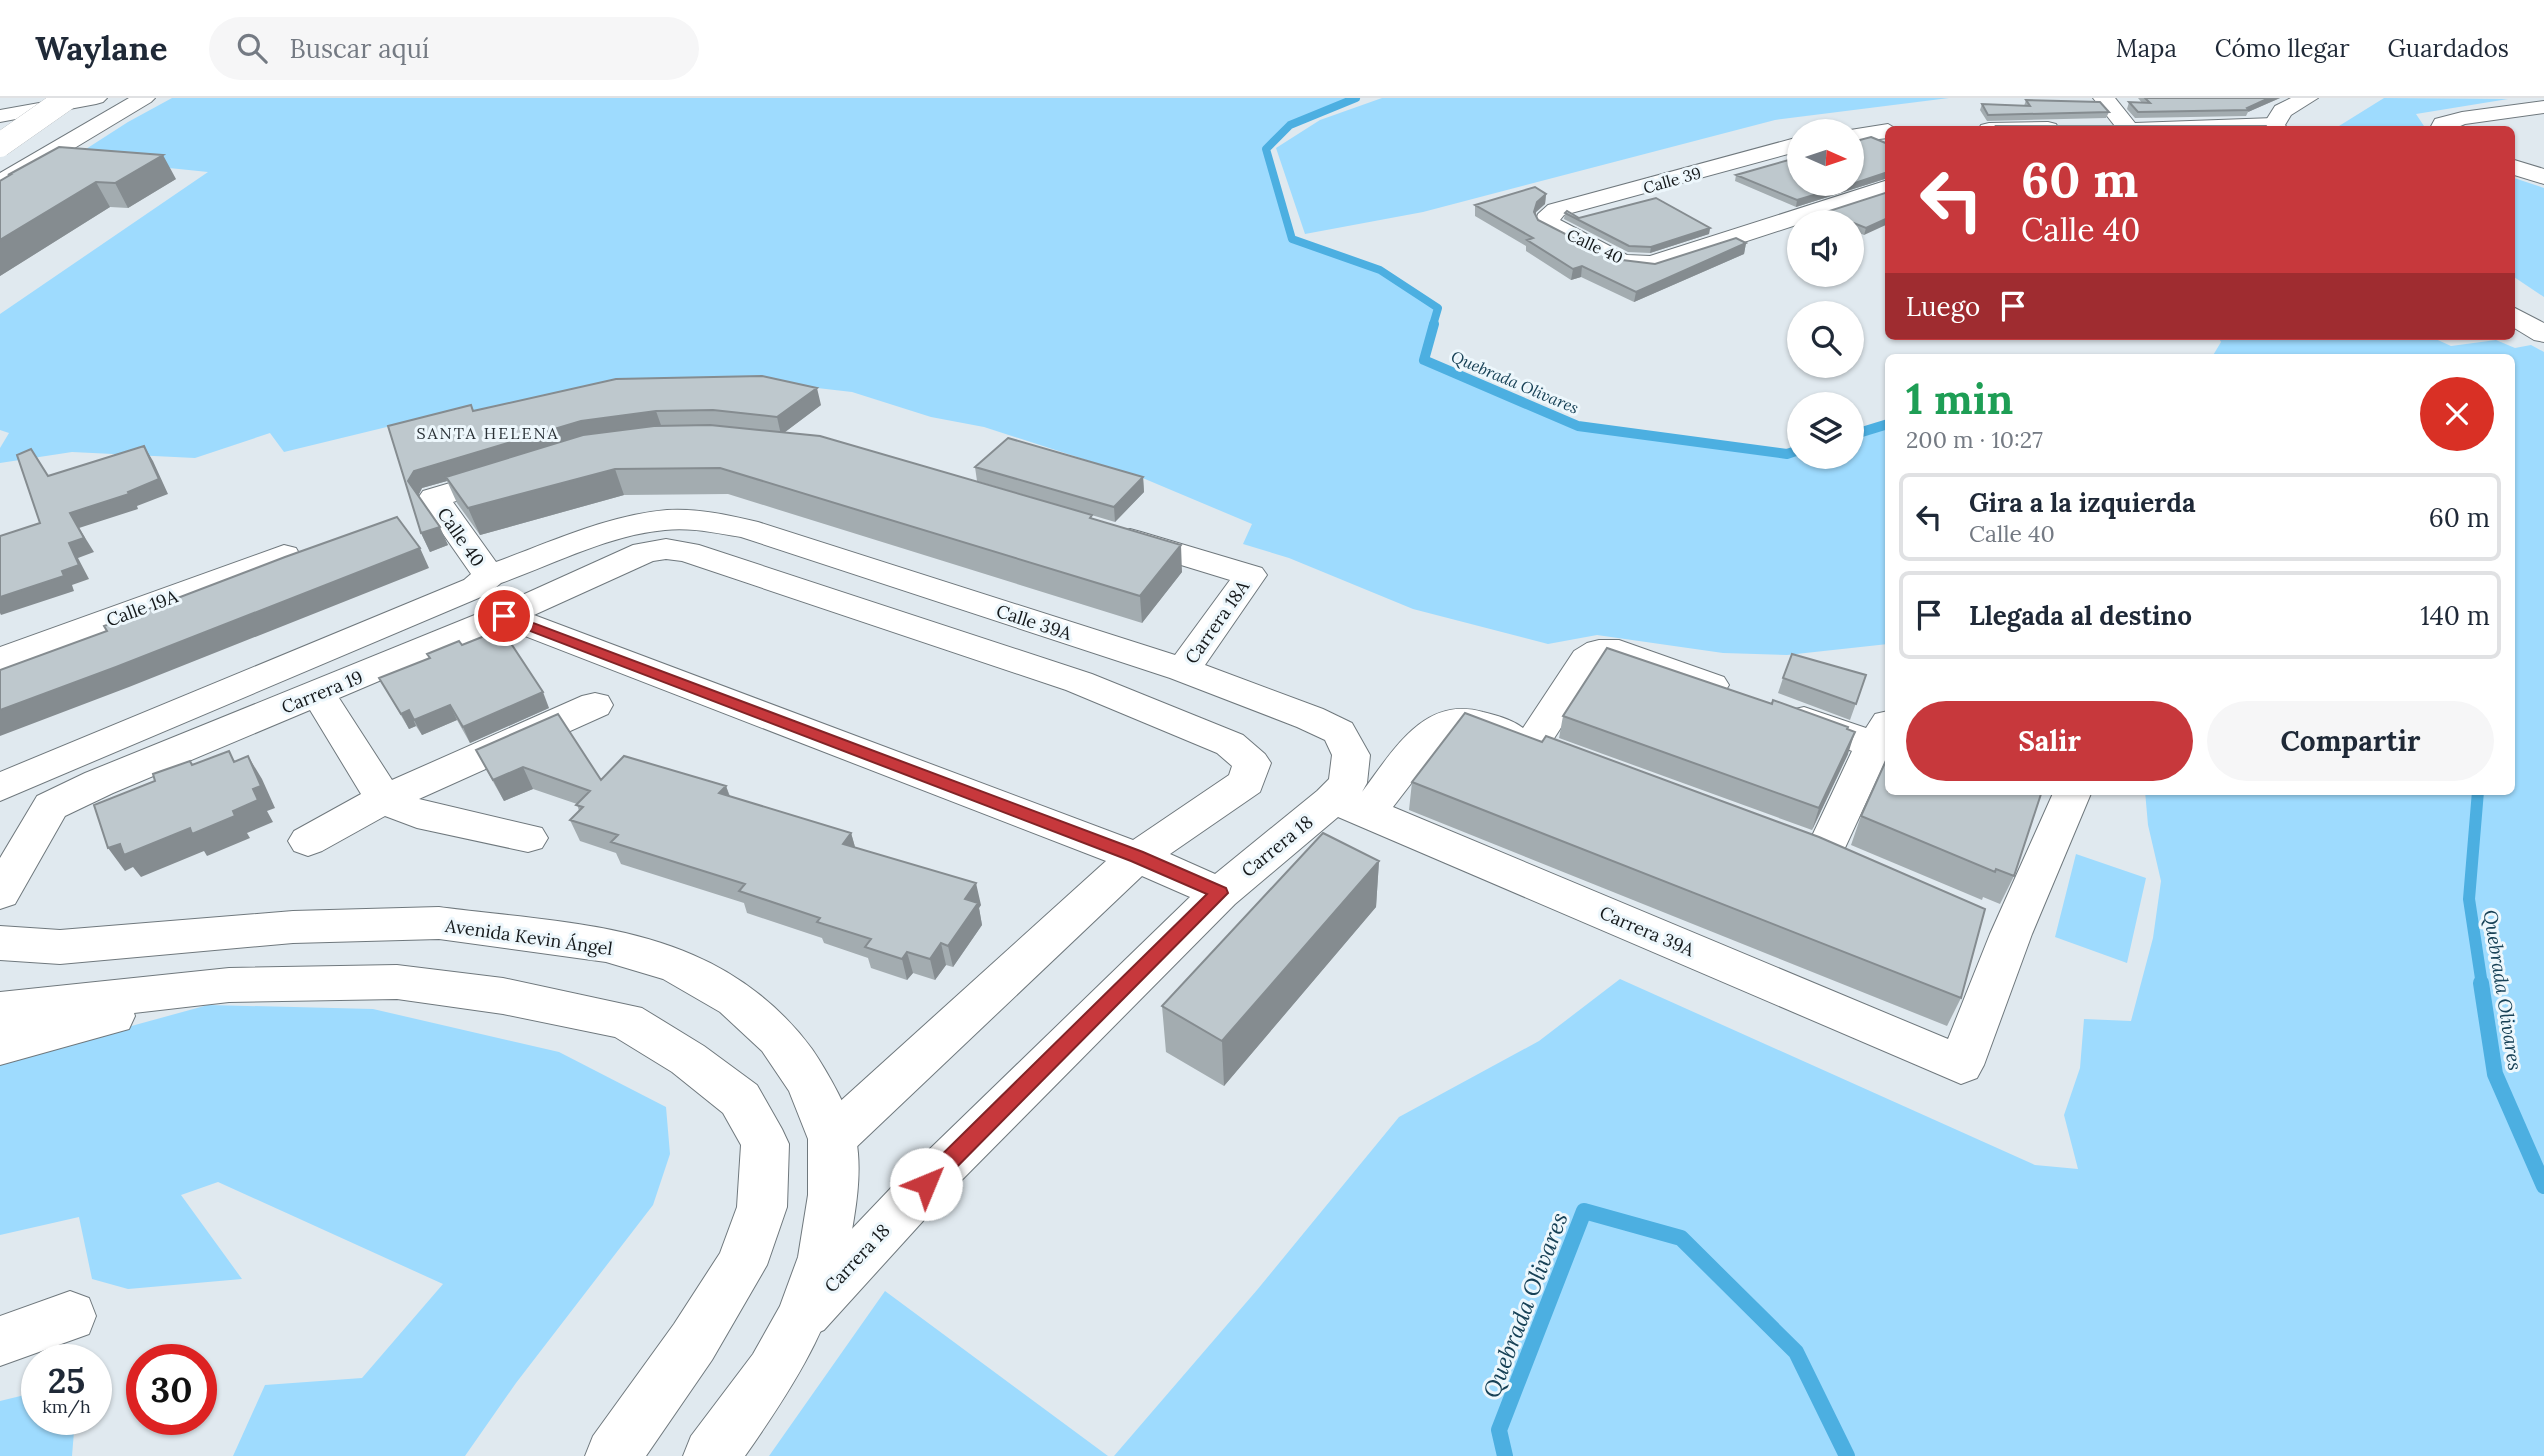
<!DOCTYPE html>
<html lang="es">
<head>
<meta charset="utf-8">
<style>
  body { margin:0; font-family:Lora,serif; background:#f6f6f7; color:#1f2937; height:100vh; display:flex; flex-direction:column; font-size:26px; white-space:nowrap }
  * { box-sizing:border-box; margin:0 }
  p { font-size:23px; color:#747a83 }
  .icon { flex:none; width:38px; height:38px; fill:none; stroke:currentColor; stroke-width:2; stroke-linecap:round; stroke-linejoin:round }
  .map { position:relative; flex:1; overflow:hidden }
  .drawer { position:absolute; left:1885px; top:256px; width:630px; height:441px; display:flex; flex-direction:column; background:#fff; border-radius:10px; box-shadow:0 2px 5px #0004 }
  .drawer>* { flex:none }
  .top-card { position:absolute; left:1885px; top:28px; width:630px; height:214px; border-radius:10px; box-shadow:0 2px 5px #0004; background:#c7383c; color:#fff; overflow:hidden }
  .needle { width:46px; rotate:93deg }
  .controls { position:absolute; left:1787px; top:21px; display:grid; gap:14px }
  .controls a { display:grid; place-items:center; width:77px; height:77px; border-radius:50%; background:#fff; box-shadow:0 2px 5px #0004; font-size:35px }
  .speed { position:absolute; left:21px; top:1246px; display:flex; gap:14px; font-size:35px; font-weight:700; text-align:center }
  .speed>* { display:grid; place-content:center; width:91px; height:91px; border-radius:50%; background:#fff; box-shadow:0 2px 5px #0004; line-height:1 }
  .speed small { font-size:18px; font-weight:400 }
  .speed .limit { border:10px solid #d22; background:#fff; color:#111 }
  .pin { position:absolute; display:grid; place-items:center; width:60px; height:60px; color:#fff; margin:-30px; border:4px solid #fff; border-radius:50%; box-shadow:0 2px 7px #0007 }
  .me { position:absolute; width:77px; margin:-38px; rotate:45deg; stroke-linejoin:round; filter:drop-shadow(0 0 5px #0008) }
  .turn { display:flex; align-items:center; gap:24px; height:147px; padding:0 21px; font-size:32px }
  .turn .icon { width:91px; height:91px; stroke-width:2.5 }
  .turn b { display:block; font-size:49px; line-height:60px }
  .then { display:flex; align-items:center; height:66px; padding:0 21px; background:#0003; gap:14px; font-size:26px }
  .round { display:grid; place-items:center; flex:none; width:74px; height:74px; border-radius:37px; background:#f6f6f7 }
  .summary { display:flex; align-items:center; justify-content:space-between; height:119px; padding:0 21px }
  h1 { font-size:42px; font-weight:800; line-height:52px; color:#1e9e55 }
  .button { display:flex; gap:14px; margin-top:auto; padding:14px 21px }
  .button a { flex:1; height:80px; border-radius:42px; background:#c7383c; color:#fff; font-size:28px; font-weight:800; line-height:80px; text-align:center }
  .button a+a { background:#f6f6f7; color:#1f2937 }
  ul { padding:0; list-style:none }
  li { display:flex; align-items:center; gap:21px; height:88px; margin:0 14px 10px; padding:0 7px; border:4px solid #e0e1e3; border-radius:10px }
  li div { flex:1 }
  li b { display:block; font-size:26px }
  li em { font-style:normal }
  header { display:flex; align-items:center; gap:42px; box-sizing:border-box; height:98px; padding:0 35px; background:#fff; border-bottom:2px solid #e0e1e3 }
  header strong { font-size:33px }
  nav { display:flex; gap:38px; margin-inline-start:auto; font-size:24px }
  .search { width:490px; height:63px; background:#f6f6f7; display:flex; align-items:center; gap:18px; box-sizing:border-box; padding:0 24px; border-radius:38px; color:#747a83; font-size:26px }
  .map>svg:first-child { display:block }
  .green { fill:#9edbfe }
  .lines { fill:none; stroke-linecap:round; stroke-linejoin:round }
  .stream-far3 { stroke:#4cafe1; stroke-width:8 }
  .stream-far2 { stroke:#4cafe1; stroke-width:10 }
  .stream-far1 { stroke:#4cafe1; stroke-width:12 }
  .stream { stroke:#4cafe1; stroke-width:16 }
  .minor-casing { stroke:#6f787d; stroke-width:2 }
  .major-casing { stroke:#6f787d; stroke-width:2 }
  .minor { fill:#fff; fill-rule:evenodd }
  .major { fill:#fff; fill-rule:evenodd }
  .major-bridge-casing { stroke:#6f787d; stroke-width:24; stroke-linecap:butt }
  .major-bridge { stroke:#fff; stroke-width:24 }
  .wall { fill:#a3acb0 }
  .shaded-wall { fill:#858c90 }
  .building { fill:#bec8cd; stroke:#858c90; stroke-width:2 }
  .route { fill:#c7383c; stroke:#812427; stroke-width:2 }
  .labels { text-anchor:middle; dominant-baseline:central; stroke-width:6; stroke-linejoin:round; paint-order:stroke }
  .far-street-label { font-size:16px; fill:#15191b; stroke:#edf7fc }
  .far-water-label { font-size:16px; font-style:italic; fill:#174156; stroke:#edf7fc }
  .far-neighbourhood-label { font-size:16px; letter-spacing:2px; fill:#293035; stroke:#edf7fc }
  .street-label { font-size:18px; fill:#15191b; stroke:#edf7fc }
  .water-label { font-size:19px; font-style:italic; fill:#174156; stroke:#edf7fc }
  .near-water-label { font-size:23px; font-style:italic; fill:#174156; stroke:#edf7fc }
</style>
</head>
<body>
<header>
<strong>Waylane</strong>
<div class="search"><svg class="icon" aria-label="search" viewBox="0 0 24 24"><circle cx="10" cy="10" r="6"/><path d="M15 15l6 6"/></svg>Buscar aquí</div>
<nav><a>Mapa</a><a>Cómo llegar</a><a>Guardados</a></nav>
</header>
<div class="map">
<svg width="2544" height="1358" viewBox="0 0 2544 1358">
  <rect width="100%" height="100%" fill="#e0e9ef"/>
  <path class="green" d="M172 0H1356L1290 27 1266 51 1292 141 1380 172 1438 210 1424 262 1578 328 1787 356 1799 352V359H1852V337L1888 326V546L1787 557 1723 555 1597 537 1548 546 1413 511 1289 460 1243 446 1252 426 1145 381 984 329 931 319 852 294 765 284 569 295 395 327 284 354 270 335 195 360 72 354 0 365V350L9 335 0 332V216L208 74 72 60 128 24Z
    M1382 0H1949L1775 22 1423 114 1305 136 1276 50 1320 22Z
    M2384 0 2508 1 2416 16 2426 31 2341 32 2339 28Z
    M2511 79 2544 90V199L2511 177Z
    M2218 238H2429L2451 248 2496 242 2515 250 2531 247 2544 254V1358H1114L1257 1192 1399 1019 1539 943 1620 881 2035 1067 2078 1071 2064 1017 2080 970 2084 921 2131 923 2153 840 2161 783 2148 727 2145 693H2511V259H2212L2221 244Z
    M2076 756 2146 780 2127 865 2055 839Z
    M208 907 373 911 559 954 666 1009 670 1056 653 1107 516 1285 465 1358H233L265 1287 362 1280 443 1186 218 1084 181 1097 242 1181 128 1191 92 1181 79 1119 0 1137V964Z
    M885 1193 1108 1358H769Z
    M37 1294V1321H75L72 1358H0V1303Z"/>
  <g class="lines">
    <path class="stream-far3" d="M1356 0 1290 27 1266 51 1292 141 1380 172 1438 210 1433 227"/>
    <path class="stream-far2" d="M1434 226 1424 262 1578 328 1787 356 1799 352
      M1852 337 1888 326"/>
    <path class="stream-far1" d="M2478 693 2469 801 2482 887"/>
    <path class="stream" d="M2481 885 2495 976 2544 1088
      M1505 1358 1499 1332 1584 1113 1681 1140 1796 1254 1847 1358"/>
    <g class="minor-casing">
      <path id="minor" d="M2093 0H2115L2135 25 2274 20 2282 22 2285 27 2282 32H2118Z
        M2544 3V15L2465 26 2451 32H2429L2435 21 2462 14Z
        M2048 24 2056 26 2059 31 1978 32 1981 27 1989 25Z
        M1888 26 1898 32H1888V40L1852 44V33H1844Z
        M1799 39V53L1564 117 1560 122 1627 157 1650 158 1888 82V97L1652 174 1613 169 1538 130 1535 125 1538 116 1548 107Z
        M2511 61 2544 71V86L2511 76Z
        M504 369 515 371 519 378 515 385 453 404 496 464C551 444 608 417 667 412 697 410 729 417 758 424L1175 557 1230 482 1119 448 1114 441 1119 434 1130 431 1141 434 1262 470 1267 477 1205 567 1323 611 1352 625 1370 657 1367 685 1362 694C1393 653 1424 597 1483 614 1496 617 1513 622 1523 630L1574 553 1587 545 1599 542H1619L1724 579 1729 587 1724 595 1711 599 1615 564H1607L1600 569 1544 656 1531 660 1518 656 1513 648 1508 650 1469 635 1459 634 1433 657 1393 709 1948 941 1990 836 2054 693H2092L2032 836 1984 967 1977 980 1961 986 1338 719 1235 806 943 1101 824 1232 806 1240 788 1232 780 1215 788 1198 909 1071 1190 799 1142 778 849 1056 832 1062 815 1056 808 1041 815 1026 1106 763 504 530 339 600 392 682 582 598 595 595 608 598 613 607 608 616 419 701 542 730 548 740 542 750 528 754 417 730 385 718 322 753 308 758 294 753 288 743 294 733 361 696 310 612 113 695 65 718 15 806 0 811V760L37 698 85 675 482 514 477 507 482 500 494 497 509 503 633 447 666 441 699 447 1092 576 1243 637 1265 656 1271 665 1260 694 1170 756 1215 776 1317 693 1329 681 1332 657 1325 642 1297 629 1170 580 741 439C716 435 690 429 665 432 609 437 554 466 501 485L488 496 0 703V674L464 482 471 476 418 400 423 393ZM666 461 682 463 1066 592 1217 655 1232 668 1229 677 1133 742 534 517 653 463Z
        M284 447 296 450 300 457 296 464 0 573V549Z
        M1804 609 1866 630 1875 616 1888 613V657L1838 765 1824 770 1810 765 1804 755 1852 653 1791 630 1785 621 1791 612Z
        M70 1193 89 1200 96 1218 89 1236 0 1268V1218Z"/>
    </g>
    <g class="major-casing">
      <path id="major" d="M67 0H107L103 4 96 6 0 24V12Z
        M129 0H155L151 4 8 90 0 92V75Z
        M2291 0H2318L2291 17 2285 27 2289 32H2266L2263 27 2275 8Z
        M2511 208 2544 225V244L2534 242 2511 228Z
        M439 809C522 820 616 823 693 857 740 877 782 910 812 951 827 973 851 1015 856 1041 861 1066 858 1096 854 1120 840 1216 799 1281 745 1358H683L691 1338 753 1256 780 1208 798 1159 808 1097V1041L789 993 762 953 720 914 663 881 606 864 439 841 293 845 60 866 0 862V828L60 832 293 813Z
        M397 867 503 880 642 910 704 948 757 987 782 1031 789 1046 787 1109 767 1167 712 1262 646 1358H585L593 1338 674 1226 720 1155 737 1109 741 1047 723 1015 672 974 615 939 503 916 397 901 229 904 134 915 135 918 129 931 0 967V894L229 870Z"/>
    </g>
    <use href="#minor" class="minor"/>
    <use href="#major" class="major"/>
    <g class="major-bridge-casing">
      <path id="major-bridge" d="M0 47 67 0"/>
    </g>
    <use href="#major-bridge" class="major-bridge"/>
  </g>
  <path class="wall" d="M2138 0H2280L2248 14 2246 18 2135 20 2127 11 2129 4 2142 5Z
    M2026 2 2109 14 2106 20 1987 23 1980 12 1982 6 2024 8Z
    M1888 46V80L1796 109 1735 83 1736 77Z
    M8 77 176 81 128 110 110 109 0 178V83L9 78Z
    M1888 94 1864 137 1852 132V124H1834L1825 120 1826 114Z
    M1546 96 1545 106 1536 114 1535 117 1538 122 1614 161 1655 166 1746 145 1744 156 1634 204 1581 179 1571 182 1526 153V148L1475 118V107Z
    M1565 115 1579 120 1710 130 1709 136 1650 155 1628 154 1564 121Z
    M821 307 785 334 1093 421 1182 474 1142 525 728 396 624 397 480 437 457 405 447 383 422 390 418 398 448 447 430 454 421 435 388 328 473 313Z
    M975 369 1143 379 1144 394 1115 424 977 383Z
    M462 547 549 610 470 645 457 622 422 637 416 628 409 631 379 580 430 560 427 556Z
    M1866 577 1850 622 1778 595 1783 580Z
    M1563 618 1847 631 1848 656 1812 732 1559 640Z
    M1542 644 1961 900 1947 928 1409 712 1412 684Z
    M476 652 601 682 726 688 730 698 851 735 855 749 981 807 979 810 982 827 953 869 946 867 935 882 913 875 907 882 871 870 868 860 824 845 822 840 747 815 744 805 621 766 616 755 580 743 570 722 579 713 577 706 533 691 504 703 487 673Z
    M1861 718 2014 778 2000 806 1983 799 1982 802 1851 747Z
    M1379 763 1376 809 1224 988 1166 954 1162 908Z"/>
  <path class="shaded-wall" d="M2269 0H2280L2248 14 2249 12 2247 10Z
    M163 57 176 81 128 110 115 85Z
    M1888 74V80L1796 109 1797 102Z
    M96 84 110 109 0 178V142Z
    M1546 96 1545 106 1536 114 1533 124 1534 114 1537 104Z
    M1888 120V126L1864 137 1866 130Z
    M1710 130 1709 136 1650 155 1651 149Z
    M1746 145 1744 156 1634 204 1636 194Z
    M1582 168 1581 179 1571 182 1573 171Z
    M817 290 821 307 781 337 777 319Z
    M656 313 662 330 446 379 447 383 422 390 416 402 408 383 414 373 581 323Z
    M144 348 153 363 168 396 137 408 138 411 79 430 94 454 78 460 89 481 72 487 74 493 1 517 0 515V499L62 473 69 445 70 415 128 394Z
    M615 371 624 397 480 437 468 410Z
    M1143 379 1144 394 1115 424 1114 409Z
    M440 429 448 447 430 454 421 435Z
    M1181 447 1182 474 1142 525 1140 498Z
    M420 450 429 470 129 589 0 638V612Z
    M543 594 549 610 470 645 463 629Z
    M450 607 457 622 422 637 414 622Z
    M409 612 416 628 409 631 401 616Z
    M1855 634 1848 656 1812 732 1819 710Z
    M248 658 262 681 275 710 267 713 273 724 247 735 250 740 207 758 204 753 141 779 133 769 125 773 108 750 120 746 233 713 253 691Z
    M523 669 533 691 504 703 493 682Z
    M726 688 733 709 719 695Z
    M851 735 857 756 843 746Z
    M1379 763 1376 809 1224 988 1222 943Z
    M976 785 981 807 979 810 982 827 953 869 948 848 965 801Z
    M941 845 946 867 935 882 930 861Z
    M907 854 913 875 907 882 902 861Z"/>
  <path class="building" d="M2145 0H2269L2247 10 2249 12 2138 14 2129 4 2150 5Z
    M2026 2 2100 4 2109 14 1988 17 1982 6 2030 8Z
    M1996 28H2266L2269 32H1998Z
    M1871 39 1888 46V74L1852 86V44Z
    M59 49 163 57 115 85 96 84 0 142V83L10 77H8Z
    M1799 59V86H1851L1797 102 1736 77Z
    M1535 89 1546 96 1537 104 1534 114 1538 122 1614 161 1655 166 1736 140 1746 145 1636 194 1582 168 1573 171 1527 142 1533 140 1475 107Z
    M1888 94V120L1866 130 1826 114Z
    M1656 100 1710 130 1651 149 1629 148 1565 115 1567 113 1579 120Z
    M762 278 817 290 777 319 713 312 656 313 581 323 414 373 408 383 440 429 421 435 388 328 471 307 473 313 616 281Z
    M710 327 820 338 1092 417 1090 420 1181 447 1140 498 720 370 615 371 468 410 446 379 583 337 654 328Z
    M1008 340 1143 379 1114 409 975 369Z
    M144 348 159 381 128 394 129 396 70 415 84 440 69 445 79 467 62 473 64 478 0 499V438L40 425 17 357 31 351 48 378Z
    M397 419 420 450 116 569 0 612V572L107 533 104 528 285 459Z
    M492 535 499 544 508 541 543 594 463 629 450 607 414 622 409 612 401 616 379 580 430 560 427 556 459 543 462 547Z
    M1607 550 1772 606 1773 602 1848 629 1847 631 1855 634 1819 710 1563 618Z
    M1792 556 1866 577 1856 606 1783 580Z
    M1465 615 1542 644 1546 638 1819 739 1985 811 1961 900 1412 684Z
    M558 616 601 682 624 658 726 688 719 695 851 735 843 746 976 785 965 801 978 805 948 848 941 845 930 861 907 854 902 861 865 849 871 841 817 824 820 820 739 793 745 786 611 744 618 737 570 722 583 709 576 707 590 693 523 669 493 682 476 652Z
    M229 653 234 664 248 658 261 688 253 691 258 702 233 713 235 718 192 736 190 730 124 757 120 746 108 750 94 707 155 683 153 676 190 663 192 667Z
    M1888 658V693H2042L2014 778 1996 771 1995 774 1861 718Z
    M1323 735 1379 763 1222 943 1162 908Z"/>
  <path class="route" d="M504 514 1143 754 1226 790 1228 795 933 1093 926 1095 918 1093 915 1086 918 1080 1207 796 1131 763 499 521 497 518Z"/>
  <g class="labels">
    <g class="far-street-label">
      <text transform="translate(1672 82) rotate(-16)">Calle 39</text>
      <text transform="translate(1595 148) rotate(25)">Calle 40</text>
    </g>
    <g class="far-water-label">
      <text transform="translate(1515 284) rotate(23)">Quebrada Olivares</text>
    </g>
    <g class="far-neighbourhood-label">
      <text x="488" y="335">SANTA HELENA</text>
    </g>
    <g class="street-label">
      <text transform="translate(461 439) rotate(55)">Calle 40</text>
      <text transform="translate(142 510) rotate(-20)">Calle 19A</text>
      <text transform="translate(1034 524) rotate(18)">Calle 39A</text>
      <text transform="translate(1217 524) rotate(-55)">Carrera 18A</text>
      <text transform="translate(322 594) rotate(-22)">Carrera 19</text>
      <text transform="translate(1277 748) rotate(-39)">Carrera 18</text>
      <text transform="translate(1647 833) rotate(23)">Carrera 39A</text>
      <text transform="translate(529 839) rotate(8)">Avenida Kevin Ángel</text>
      <text transform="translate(857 1160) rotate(-47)">Carrera 18</text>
    </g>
    <g class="water-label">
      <text transform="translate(2503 892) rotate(81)">Quebrada Olivares</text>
    </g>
    <g class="near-water-label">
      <text transform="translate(1525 1207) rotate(-69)">Quebrada Olivares</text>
    </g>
  </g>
</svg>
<div class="controls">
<a><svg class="needle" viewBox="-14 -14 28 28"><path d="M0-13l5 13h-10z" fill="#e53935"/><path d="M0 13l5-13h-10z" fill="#747a83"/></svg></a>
<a><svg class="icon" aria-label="sound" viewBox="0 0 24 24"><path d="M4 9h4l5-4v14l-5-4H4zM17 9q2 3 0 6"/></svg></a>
<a><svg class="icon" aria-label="search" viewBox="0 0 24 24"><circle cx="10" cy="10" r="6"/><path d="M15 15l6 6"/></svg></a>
<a><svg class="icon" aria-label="layers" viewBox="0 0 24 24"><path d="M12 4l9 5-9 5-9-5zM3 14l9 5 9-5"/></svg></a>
</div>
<div class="speed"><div>25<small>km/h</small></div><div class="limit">30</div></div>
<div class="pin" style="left:504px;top:518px;background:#d93025"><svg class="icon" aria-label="arrive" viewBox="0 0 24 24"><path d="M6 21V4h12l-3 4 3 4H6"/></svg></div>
<svg class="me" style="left:926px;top:1086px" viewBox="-20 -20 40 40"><circle r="19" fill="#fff"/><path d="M0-13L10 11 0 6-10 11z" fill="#c7383c"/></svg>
<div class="top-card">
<div class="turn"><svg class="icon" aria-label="left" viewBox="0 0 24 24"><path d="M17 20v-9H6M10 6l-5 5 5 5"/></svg><div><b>60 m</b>Calle 40</div></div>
<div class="then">Luego<svg class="icon" aria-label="arrive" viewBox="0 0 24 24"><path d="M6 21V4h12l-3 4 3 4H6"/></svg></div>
</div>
<section class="drawer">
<div class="summary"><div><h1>1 min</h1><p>200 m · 10:27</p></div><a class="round" style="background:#d93025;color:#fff"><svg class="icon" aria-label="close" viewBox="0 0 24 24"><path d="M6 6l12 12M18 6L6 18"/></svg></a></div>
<ul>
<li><svg class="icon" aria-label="left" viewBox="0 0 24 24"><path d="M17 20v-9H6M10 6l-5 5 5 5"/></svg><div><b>Gira a la izquierda</b><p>Calle 40</p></div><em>60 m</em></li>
<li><svg class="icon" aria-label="arrive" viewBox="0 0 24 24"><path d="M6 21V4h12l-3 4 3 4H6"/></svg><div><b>Llegada al destino</b></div><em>140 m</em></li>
</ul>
<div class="button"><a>Salir</a><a>Compartir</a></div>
</section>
</div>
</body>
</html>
